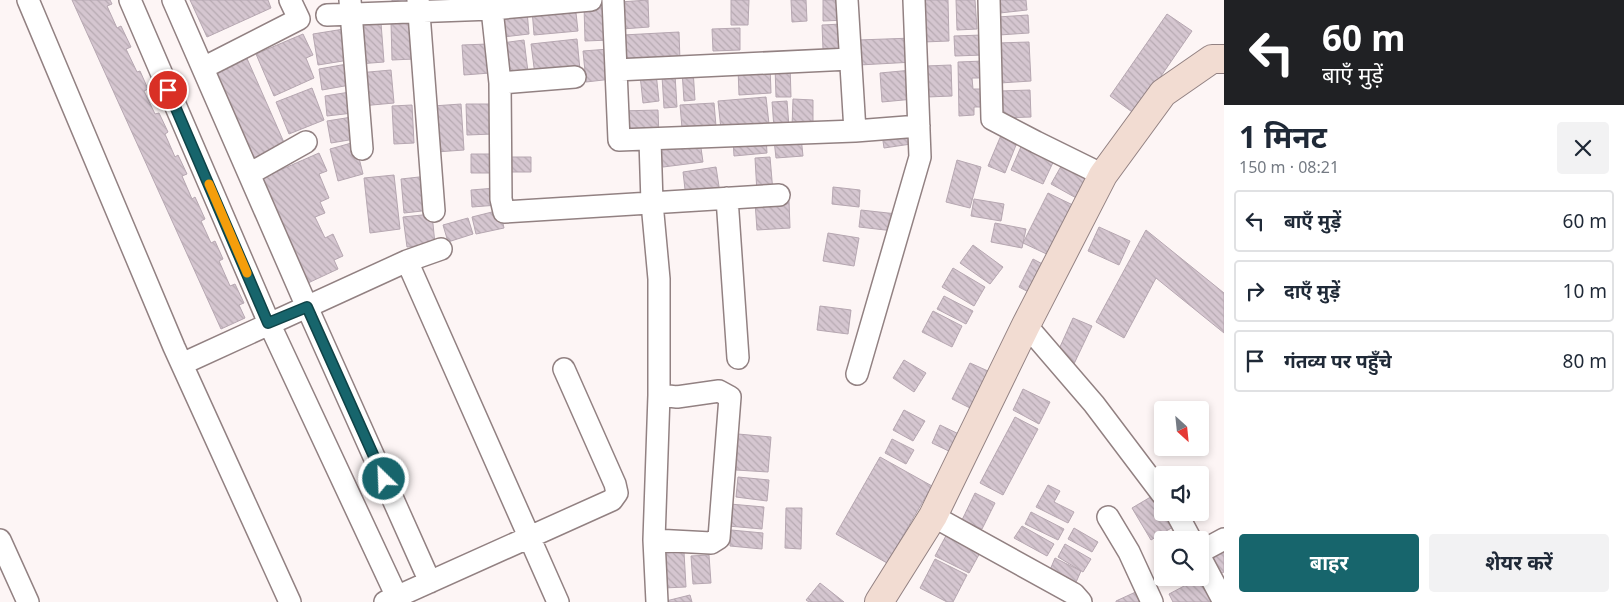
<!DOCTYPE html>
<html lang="hi">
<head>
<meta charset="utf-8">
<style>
  body { margin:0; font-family:"Noto Sans","Noto Sans Devanagari",sans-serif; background:#f2f2f3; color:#1f2937; height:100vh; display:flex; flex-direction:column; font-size:19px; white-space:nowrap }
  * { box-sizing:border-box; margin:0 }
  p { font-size:16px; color:#747a83 }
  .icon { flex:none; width:28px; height:28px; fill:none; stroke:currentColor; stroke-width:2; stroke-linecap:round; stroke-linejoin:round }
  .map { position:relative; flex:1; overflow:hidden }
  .details { display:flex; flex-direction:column; background:#fff; width:400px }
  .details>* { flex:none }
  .guide { background:#202124; color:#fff; overflow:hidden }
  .needle { width:32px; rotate:153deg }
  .tools { position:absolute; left:1154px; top:401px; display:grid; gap:10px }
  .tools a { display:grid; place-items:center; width:55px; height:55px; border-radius:5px; background:#fff; box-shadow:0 2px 8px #0003; font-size:25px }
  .pin { position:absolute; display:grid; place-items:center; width:42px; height:42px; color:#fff; margin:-21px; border:2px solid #fff; border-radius:50%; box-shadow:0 1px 5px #0007 }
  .me { position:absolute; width:55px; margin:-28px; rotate:336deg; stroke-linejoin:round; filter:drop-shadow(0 0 4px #0008) }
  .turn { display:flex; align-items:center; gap:18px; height:105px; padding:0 15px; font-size:22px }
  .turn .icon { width:65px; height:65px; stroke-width:2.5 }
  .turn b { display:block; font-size:35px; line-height:42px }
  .round { display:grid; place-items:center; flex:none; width:52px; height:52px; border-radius:5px; background:#f2f2f3 }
  .overview { display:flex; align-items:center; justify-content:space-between; height:85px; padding:0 15px }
  h1 { font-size:30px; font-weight:700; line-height:38px }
  .action { display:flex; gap:10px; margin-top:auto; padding:10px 15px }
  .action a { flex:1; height:58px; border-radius:5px; background:#17656c; color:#fff; font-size:20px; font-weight:700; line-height:58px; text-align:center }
  .action a+a { background:#f2f2f3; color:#1f2937 }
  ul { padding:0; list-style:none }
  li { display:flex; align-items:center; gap:15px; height:62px; margin:0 10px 8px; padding:0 5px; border:2px solid #e0e1e3; border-radius:5px }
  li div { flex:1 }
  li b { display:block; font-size:19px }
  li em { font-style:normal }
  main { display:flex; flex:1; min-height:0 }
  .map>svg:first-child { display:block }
  .building { fill:url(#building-back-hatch); stroke:#b6a7b1 }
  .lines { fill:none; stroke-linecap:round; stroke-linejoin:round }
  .street-casing { stroke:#928182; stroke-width:24 }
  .secondary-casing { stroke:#928182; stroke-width:30 }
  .street { stroke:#fff; stroke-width:21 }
  .secondary { stroke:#f2dcd2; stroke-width:28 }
  .route-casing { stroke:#0f4246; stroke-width:12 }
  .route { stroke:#17656c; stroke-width:9 }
  .slow { stroke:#f59e0b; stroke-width:9 }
</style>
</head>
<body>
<main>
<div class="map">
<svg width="1224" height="602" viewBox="0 0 1224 602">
  <defs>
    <pattern id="building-back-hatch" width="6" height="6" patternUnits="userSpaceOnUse" patternTransform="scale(1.25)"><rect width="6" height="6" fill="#d5c6d0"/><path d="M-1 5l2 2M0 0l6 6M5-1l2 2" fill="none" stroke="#b7aab2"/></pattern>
  </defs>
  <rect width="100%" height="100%" fill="#fdf5f5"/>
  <path class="building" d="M72 0H110L112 4 107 6 117 28 121 26 131 47 126 49 137 72 140 71 148 89 144 91 155 114 159 113 168 132 165 134 175 157 178 155 187 174 182 176 192 199 195 197 205 219 201 221 211 243 215 241 223 259 219 261 230 286 235 284 244 303 239 305 245 318 221 329Z
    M190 0H268L271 8 207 37Z
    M392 0H416V2L392 3Z
    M648 0 649 27 622 29 620 2Z
    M731 0H749L748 25H731Z
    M791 0H806L807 21 792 22Z
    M823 0H846V20L823 21Z
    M921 0H948L949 41 923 42Z
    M956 0H975L977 29 957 30Z
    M999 0H1026L1027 10 1000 13Z
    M575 4 578 31 534 35 532 9Z
    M609 5 610 40 585 41 584 6Z
    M527 11 529 34 503 37 500 14Z
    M1167 14 1192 31 1135 114 1110 96Z
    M1028 15 1029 33 999 35 998 17Z
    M413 21 414 59 392 60 391 22Z
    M381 23 384 62 358 64 354 25Z
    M842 24 843 48 823 49 822 25Z
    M740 28V50L713 51 712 29Z
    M344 29 349 60 318 65 313 34Z
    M679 32 680 61 624 63 623 35Z
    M303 34 313 55 306 58 314 78 274 96 256 54Z
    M982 35 983 55 955 56 954 36Z
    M913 38 914 62 859 65 858 40Z
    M577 39 580 70 535 75 531 44Z
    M524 40 528 72 506 74 502 43Z
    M1029 42 1031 81 1000 83 998 43Z
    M488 44 490 73 464 75 462 45Z
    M609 49 612 79 586 82 583 51Z
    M245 54 286 147 254 161 212 68Z
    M984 61 985 78H972L973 89H985V107H974V115L959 116 958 62Z
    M347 64 350 85 322 90 319 69Z
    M790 65 791 97H776L775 66Z
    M951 65 952 96 927 97 926 66Z
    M770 66 771 93 739 95 738 68Z
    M391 70 394 103 361 106 358 73Z
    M693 70 695 100 684 101 682 71Z
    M912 70 914 99 882 102 880 73Z
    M656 73 659 101 643 103 640 75Z
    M675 75 677 107 664 108 662 76Z
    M312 88 324 120 289 134 276 102Z
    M1030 90 1031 117 1001 118 1000 91Z
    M350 92 353 113 327 116 325 96Z
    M766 97 769 124 721 129 718 101Z
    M793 99 813 100V127H792Z
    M787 101 789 127 774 128 772 102Z
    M714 103 716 126 682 128 680 105Z
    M461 104 464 150 436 152 433 106Z
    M466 104H492L493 134 467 135Z
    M412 105 414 143 394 144 392 106Z
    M658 110 659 137 621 138 620 111Z
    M352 117 355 139 331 143 327 121Z
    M916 128 918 143 884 148 882 134Z
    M1002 133 1018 140 1005 173 988 166Z
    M766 137 767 153 734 156 733 140Z
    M801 137 803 156 776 158 774 140Z
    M700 141 703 162 663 167 660 146Z
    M355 142 363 174 338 181 330 149Z
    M1023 142 1056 156 1043 184 1011 170Z
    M319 153 327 171 319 174 329 198 320 202 325 213 315 217 325 238 333 234 343 256 334 260 338 269 308 283 262 178Z
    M471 154H494V173H471Z
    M510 157H531V172H510Z
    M770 157 773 192 757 193 755 158Z
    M957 160 981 167 970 208 946 202Z
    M1064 161 1091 175 1078 199 1051 184Z
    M716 167 720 193 686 198 683 172Z
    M394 175 400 229 370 233 364 178Z
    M428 176 431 210 404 213 401 179Z
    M833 187 860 190 859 207 832 204Z
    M496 188 498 205 472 207 471 190Z
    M1048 193 1077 207 1053 257 1023 243Z
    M974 199 1004 204 1001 221 971 216Z
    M789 200 790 228 757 230 755 202Z
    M500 210 504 228 476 234 472 217Z
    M861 210 897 214 894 231 859 227Z
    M432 214 435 244 407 247 403 217Z
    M468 218 473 234 448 242 443 225Z
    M995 223 1026 229 1022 248 991 242Z
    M1099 227 1130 241 1119 265 1088 251Z
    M1146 230 1224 293V333L1156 278 1124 338 1096 322Z
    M828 233 859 238 854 266 823 261Z
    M973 245 1003 267 990 284 960 263Z
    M1033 259 1052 269 1038 297 1019 287Z
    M953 268 985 287 974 306 942 287Z
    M944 296 973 311 966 324 937 309Z
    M820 306 851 310 848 334 817 330Z
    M933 311 962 326 952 347 922 332Z
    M1073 318 1092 326 1073 366 1055 358Z
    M904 360 926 373 914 392 893 378Z
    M970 363 988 371 970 408 952 399Z
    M1023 389 1050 402 1039 424 1013 410Z
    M904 410 925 421 913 441 893 430Z
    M1015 417 1038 429 1003 495 980 483Z
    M940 425 965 437 957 455 932 443Z
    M738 434 771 437 768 472 736 470Z
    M892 439 914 450 906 464 885 453Z
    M880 457 932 486 887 563 836 534Z
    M738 477 769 480 767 501 736 497Z
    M1048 485 1060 491 1054 502 1074 512 1068 523 1036 507Z
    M975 493 995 503 982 529 962 520Z
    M1154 495 1162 510V512H1164L1173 527 1151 540 1132 508Z
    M730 504 764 507 762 529 728 526Z
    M786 508H802L801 549 785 548Z
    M1031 512 1064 529 1058 540 1025 524Z
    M1022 526 1054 544 1047 556 1014 538Z
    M1074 528 1098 542 1092 552 1068 539Z
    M731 530 763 533 762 549 730 546Z
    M948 532 982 549 969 573 935 556Z
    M1065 544 1091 559 1083 572 1058 557Z
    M1224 549V572L1218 575 1206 551Z
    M684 552 686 587 663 588 661 554Z
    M709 555 711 583 693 584 691 556Z
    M1162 555V572L1156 558Z
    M1055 558 1081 571 1073 589 1047 577Z
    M935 559 967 575 953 602H947L920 588Z
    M1203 576 1215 600 1210 602H1173L1169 594Z
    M1165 578H1185L1169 585Z
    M820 583 844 602H809L806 600Z
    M1140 590 1146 602H1116V601Z
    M690 595 692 602H666V601Z"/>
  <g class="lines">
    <g class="street-casing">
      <path id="street" d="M28 0 174 347 290 602
        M130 0 269 323 397 597
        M173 0 307 307 430 582
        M350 0 362 149
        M418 0 434 211
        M491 0 500 83 501 199 504 212 779 195
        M613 0 619 140 855 131 919 126
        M847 0 855 131
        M989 0 992 119 1036 142 1103 175
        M327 15 492 9 591 0
        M203 68 299 19 290 0
        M616 70 850 59
        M500 83 575 77
        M650 140 652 203 659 279V395L654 540 657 602
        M249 174 306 142
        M727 198 738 358
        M407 261 558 602
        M1026 325 1094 404 1162 494
        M182 364 407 261 441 249
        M857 374 920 157 914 0
        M1176 512 1191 540
        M933 516 1074 594 1081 602
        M1108 517 1129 552 1152 602
        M0 540 28 602
        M654 540 711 543 719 538 730 397 719 391 677 397 659 395
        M1200 552 1224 539
        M1200 557 1224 602
        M385 602 612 500 617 493 615 484 564 369"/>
    </g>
    <g class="secondary-casing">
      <path id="secondary" d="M879 602 933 516 1026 325 1103 175 1163 93 1212 59H1224"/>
    </g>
    <use href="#street" class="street"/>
    <use href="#secondary" class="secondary"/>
  </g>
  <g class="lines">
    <g class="route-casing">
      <path id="route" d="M168 90 268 323 307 307 384 479"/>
    </g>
    <use href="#route" class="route"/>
    <path class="slow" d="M209 184 247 273"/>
  </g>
</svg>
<div class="tools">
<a><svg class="needle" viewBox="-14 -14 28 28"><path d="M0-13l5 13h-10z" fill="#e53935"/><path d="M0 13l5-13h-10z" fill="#747a83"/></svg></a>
<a><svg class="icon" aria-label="sound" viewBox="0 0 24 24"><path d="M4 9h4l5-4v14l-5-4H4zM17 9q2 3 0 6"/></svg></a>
<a><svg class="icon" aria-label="search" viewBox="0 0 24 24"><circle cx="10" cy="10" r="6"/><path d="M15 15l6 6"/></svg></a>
</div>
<div class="pin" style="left:168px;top:90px;background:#d93025"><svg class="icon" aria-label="arrive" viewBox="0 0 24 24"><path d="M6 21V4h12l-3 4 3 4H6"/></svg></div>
<svg class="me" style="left:384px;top:479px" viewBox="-20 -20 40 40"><circle r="17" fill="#17656c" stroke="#fff" stroke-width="3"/><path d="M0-11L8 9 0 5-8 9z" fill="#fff"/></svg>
</div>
<section class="details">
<div class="guide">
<div class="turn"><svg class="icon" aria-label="left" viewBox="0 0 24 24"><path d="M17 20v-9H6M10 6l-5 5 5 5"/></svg><div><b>60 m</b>बाएँ मुड़ें</div></div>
</div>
<div class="overview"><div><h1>1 मिनट</h1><p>150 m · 08:21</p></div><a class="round"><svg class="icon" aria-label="close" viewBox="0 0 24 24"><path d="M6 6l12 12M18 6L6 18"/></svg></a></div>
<ul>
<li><svg class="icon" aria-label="left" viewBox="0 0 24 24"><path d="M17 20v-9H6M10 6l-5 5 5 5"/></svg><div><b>बाएँ मुड़ें</b></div><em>60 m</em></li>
<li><svg class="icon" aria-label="right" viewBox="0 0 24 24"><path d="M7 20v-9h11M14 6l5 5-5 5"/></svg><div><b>दाएँ मुड़ें</b></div><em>10 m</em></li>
<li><svg class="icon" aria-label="arrive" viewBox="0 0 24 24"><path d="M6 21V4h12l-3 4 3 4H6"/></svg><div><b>गंतव्य पर पहुँचे</b></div><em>80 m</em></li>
</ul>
<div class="action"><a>बाहर</a><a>शेयर करें</a></div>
</section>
</main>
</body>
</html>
